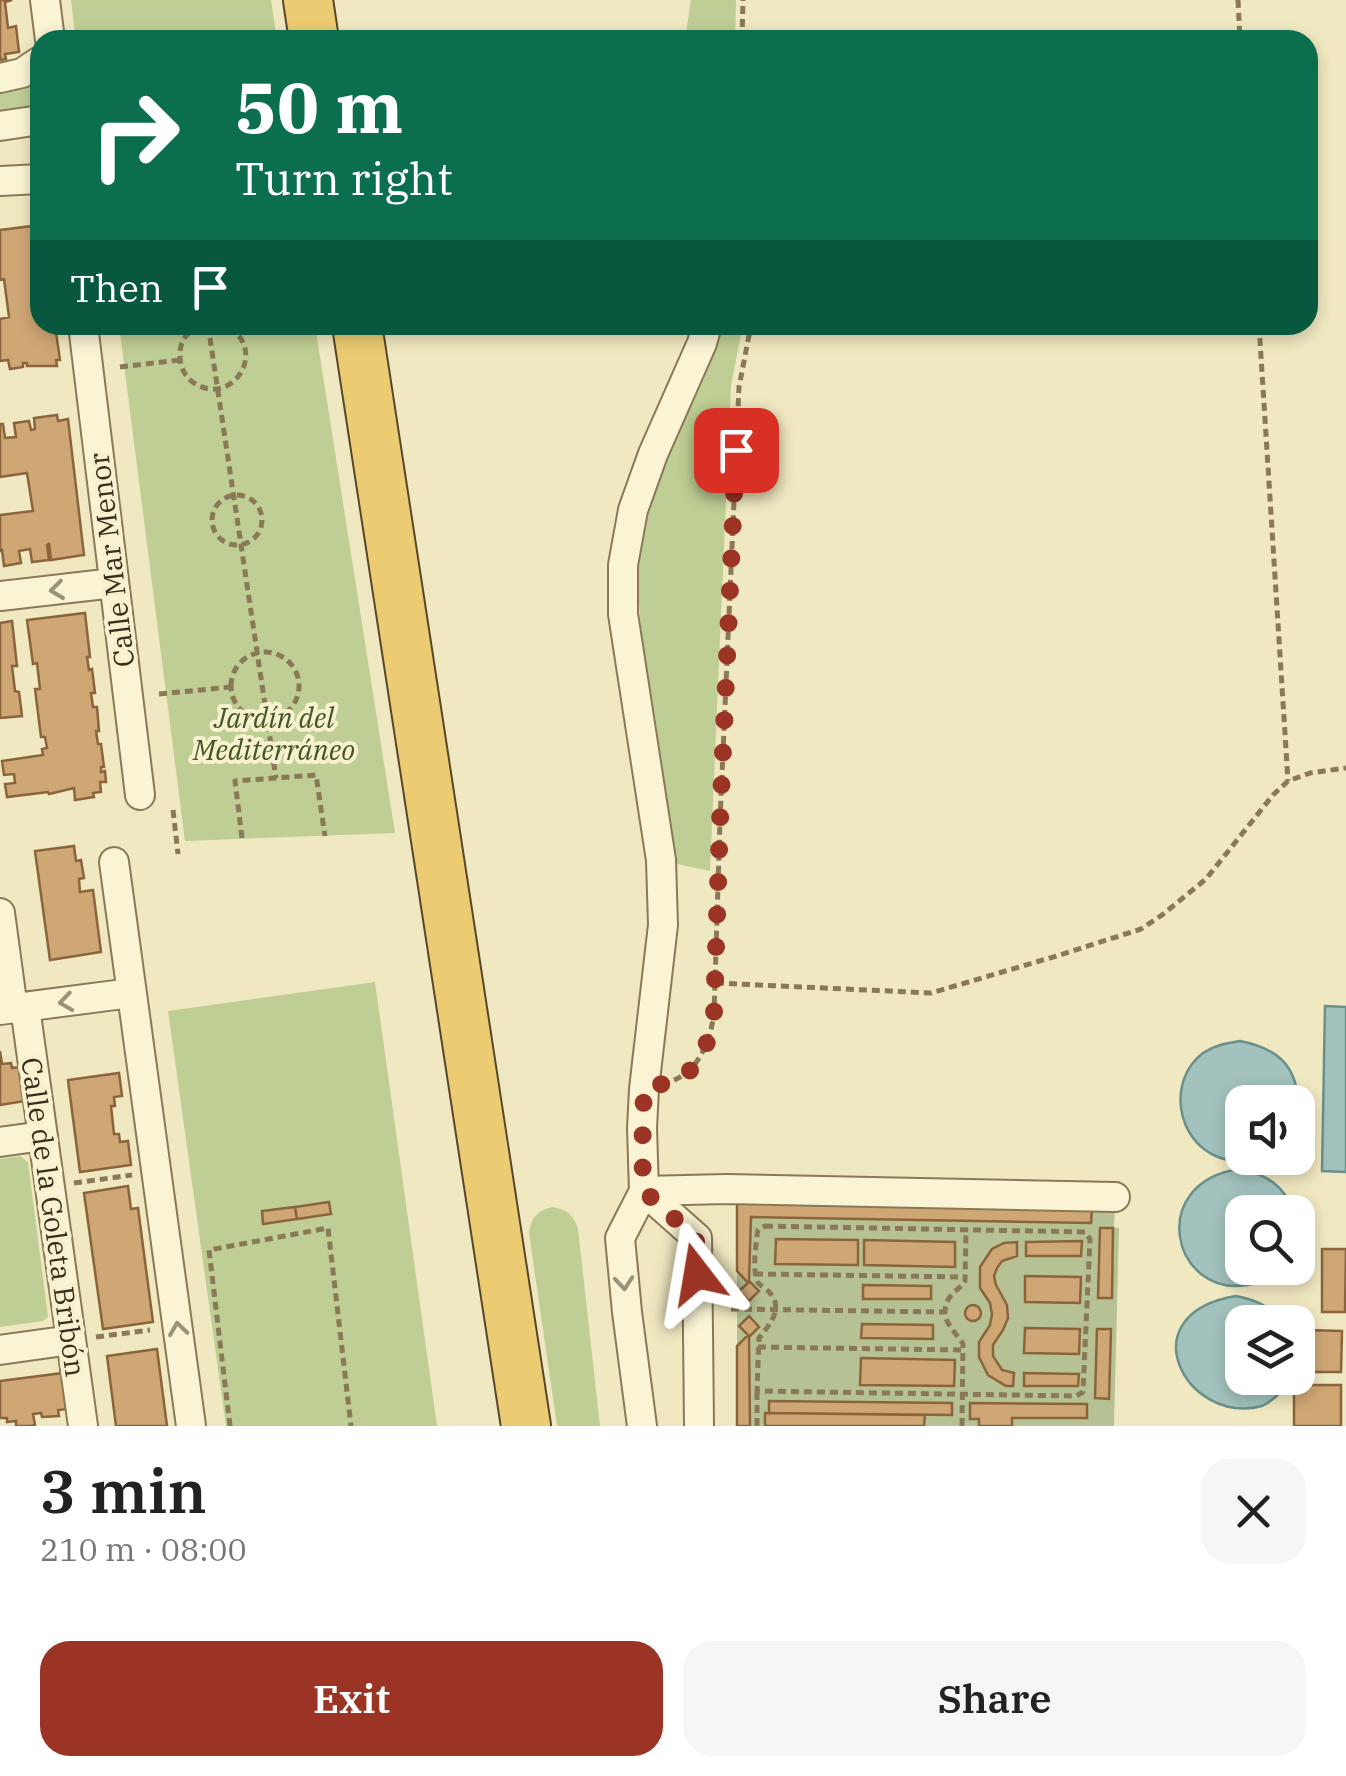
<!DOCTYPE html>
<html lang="en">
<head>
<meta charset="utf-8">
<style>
  body { margin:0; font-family:"IBM Plex Serif",serif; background:#f6f6f6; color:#222; height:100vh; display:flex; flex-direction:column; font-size:38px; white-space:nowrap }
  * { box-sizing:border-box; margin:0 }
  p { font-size:32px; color:#767676 }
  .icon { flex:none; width:55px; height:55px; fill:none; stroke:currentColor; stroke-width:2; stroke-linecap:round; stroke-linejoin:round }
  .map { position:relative; height:1426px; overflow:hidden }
  .details { display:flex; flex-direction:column; background:#fff; flex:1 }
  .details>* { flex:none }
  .top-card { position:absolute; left:30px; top:30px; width:1288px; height:305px; border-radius:30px; box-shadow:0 5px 15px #0003; background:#0b6e4f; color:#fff; overflow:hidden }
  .controls { position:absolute; left:1225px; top:1085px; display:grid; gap:20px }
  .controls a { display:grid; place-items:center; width:90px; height:90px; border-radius:20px; background:#fff; box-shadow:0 5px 15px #0003; font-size:50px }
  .pin { position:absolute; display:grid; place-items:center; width:85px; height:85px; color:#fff; margin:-42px; border-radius:20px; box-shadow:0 5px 15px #0006 }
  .me { position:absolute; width:110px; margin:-55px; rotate:346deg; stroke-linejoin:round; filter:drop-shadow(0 0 8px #0008) }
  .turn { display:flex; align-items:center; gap:35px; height:210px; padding:0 40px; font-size:45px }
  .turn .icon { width:130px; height:130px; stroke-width:2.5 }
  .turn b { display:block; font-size:70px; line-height:85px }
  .then { display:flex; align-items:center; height:95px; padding:0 40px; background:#0003; gap:20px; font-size:38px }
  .round { display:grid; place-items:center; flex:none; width:105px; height:105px; border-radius:30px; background:#f6f6f6 }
  .summary { display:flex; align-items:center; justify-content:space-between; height:170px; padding:0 40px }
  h1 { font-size:60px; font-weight:600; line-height:75px }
  .primary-button { display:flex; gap:20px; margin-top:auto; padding:20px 40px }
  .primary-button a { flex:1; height:115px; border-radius:30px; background:#9b3425; color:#fff; font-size:40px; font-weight:600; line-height:115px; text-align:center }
  .primary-button a+a { background:#f6f6f6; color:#222 }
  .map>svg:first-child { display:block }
  .green { fill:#bfce94 }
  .cemetery { fill:#b6c293 }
  .water { fill:#a3c2bd; stroke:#6a908c; stroke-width:2.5 }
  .building { fill:#cfa774; stroke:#8a653c; stroke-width:2.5 }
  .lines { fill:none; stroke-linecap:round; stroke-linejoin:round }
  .minor-casing { stroke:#897957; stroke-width:32 }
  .trunk-casing { stroke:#57462c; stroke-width:52 }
  .path { stroke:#897957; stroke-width:5; stroke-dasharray:8 5; stroke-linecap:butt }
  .minor { stroke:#faf4d4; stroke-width:28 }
  .trunk { stroke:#eccc72; stroke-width:48 }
  .oneway { stroke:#999178 }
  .route { stroke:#9b3425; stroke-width:18; stroke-dasharray:0 32.4 }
  .labels { text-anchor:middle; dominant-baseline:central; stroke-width:8; stroke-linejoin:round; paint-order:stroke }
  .street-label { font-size:28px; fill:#382e1c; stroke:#f7f1d0 }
  .park-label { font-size:28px; font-style:italic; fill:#425622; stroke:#f7f1d0 }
</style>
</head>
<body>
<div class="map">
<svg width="1346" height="1426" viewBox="0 0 1346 1426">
  <rect width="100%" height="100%" fill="#f0e8c0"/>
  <path class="green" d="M71 0H271L277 40H76Z
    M691 0H736L735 40H685Z
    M40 75V104L0 110V84Z
    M119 325H315L395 833 185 841Z
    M723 325H743L731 385 710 871 677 864C669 811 661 758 653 705 642 637 630 585 647 516 663 449 706 391 723 325Z
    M375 982 437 1426H226L168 1011Z
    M20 1156 28 1162 48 1317 43 1321 0 1327V1159Z
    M552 1207C566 1209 574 1215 578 1229L600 1426H557L529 1233C531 1218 537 1211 552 1207Z"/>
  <path class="cemetery" d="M737 1203 1115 1208 1114 1227 1119 1228 1114 1426H737Z"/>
  <path class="water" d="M1325 1006 1346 1007V1172L1322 1171Z
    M1240 1041C1282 1049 1300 1070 1298 1113V1102H1242V1158H1257C1244 1160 1230 1162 1218 1157 1176 1141 1167 1080 1203 1053 1215 1045 1227 1043 1240 1041Z
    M1239 1169C1266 1174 1284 1185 1294 1212H1242V1268H1280C1271 1278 1260 1283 1247 1285 1172 1297 1146 1183 1239 1169Z
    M1236 1296C1256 1300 1270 1306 1283 1322H1242V1378H1288C1284 1390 1274 1400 1262 1406 1186 1426 1127 1314 1236 1296Z"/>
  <path class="building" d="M0 0H12L5 2 8 28 16 26 19 52 5 54 6 59 0 60Z
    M40 225V325H55L60 360H56L57 366H27V363H23V367L10 369 8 360 0 361V319L9 317 4 279 0 280V230Z
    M57 415 58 421 68 419 84 555 51 560 49 544 47 545 49 560 32 562 30 549 19 551 21 563 4 566 2 550 0 551V515L33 511 27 473 0 477V424H3L5 438 16 437 14 423 29 421 31 430 35 429 34 418Z
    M85 613 90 657H87L89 670 92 669 95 693H91L93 707H97L99 731H96L98 744H101L104 767H101V772L105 771 106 782H100L101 792 93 793 94 797 75 800 74 788 49 794 48 792 7 797 5 784 15 783 14 774 4 775 2 761 43 755 42 749 47 748 45 737H41L35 689H40L37 663 33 664 27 620Z
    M12 621 17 666H12L15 691 19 692 22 716 0 718V623Z
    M74 846 76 861 81 860 84 878 79 879 80 892 93 890 101 952 50 960 35 851Z
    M0 1051 2 1064 11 1063 12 1068 20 1067 25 1101 0 1105Z
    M119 1073 122 1096 114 1097 115 1106H111L114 1134H119L120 1142 128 1141 131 1165 80 1172 68 1080Z
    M128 1186 131 1209 138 1208 153 1322 103 1329 84 1193Z
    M329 1202 331 1214 297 1219 295 1207Z
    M737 1203 1092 1207 1091 1223 751 1217 749 1281 759 1291 749 1301 739 1291 748 1283 737 1271Z
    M295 1207 297 1219 263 1224 262 1211Z
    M1100 1228H1113L1112 1298H1098Z
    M776 1239 858 1240V1265L775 1264Z
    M864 1240 955 1242V1267L864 1265Z
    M1082 1241 1081 1256H1026V1242Z
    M1017 1242V1256L1002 1261 997 1268 994 1276 996 1285 1007 1305 1008 1318 1003 1330 993 1345V1356L1002 1370 1014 1373 1013 1386H1006L988 1375 979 1357V1342L990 1325 992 1314 990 1303 980 1288V1267L992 1249 1004 1243Z
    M1322 1249H1346L1345 1312H1322Z
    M1025 1276 1081 1277 1080 1303 1025 1302Z
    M863 1285 931 1286V1299H863Z
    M965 1313a8 8 0 1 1 16 0a8 8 0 1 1-16 0Z
    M749 1316 759 1327 749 1337 750 1426H737V1346L748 1335 739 1326Z
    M862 1324 933 1325V1339L861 1338Z
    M1025 1328 1080 1329 1079 1354 1024 1353Z
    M1097 1329H1111L1109 1399 1095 1398Z
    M1306 1330 1342 1331 1341 1372H1306Z
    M157 1349 167 1426H116L107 1356Z
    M861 1358 955 1360 954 1386 860 1385Z
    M63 1373 68 1409 58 1410 59 1416 42 1417 41 1413 33 1414 35 1425 30 1426H16V1421L7 1422V1418H0V1381Z
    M1024 1373 1079 1374 1078 1386H1024Z
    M1294 1385H1341V1426H1294Z
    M769 1401 952 1403V1415L769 1413Z
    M970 1403 1087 1404V1418H1012V1426H979V1419H970Z
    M765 1413 925 1415 924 1426H765Z"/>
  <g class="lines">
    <g class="minor-casing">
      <path id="minor" d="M45 0 50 40
        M0 78 22 73 40 61
        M0 126 40 120
        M0 181 40 179
        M83 325 140 795
        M0 596 114 583
        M114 862 191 1426
        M0 913 13 1009
        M25 1007 83 1426
        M0 1010 131 993
        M0 1142 43 1136
        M644 1191 726 1189 1115 1197
        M644 1191 697 1238 699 1426
        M0 1350 71 1340
        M642 1426 627 1312 620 1238 644 1191 642 1128 644 1089 663 925 661 860 623 614V565L633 510 653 454 702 343 707 325"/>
    </g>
    <g class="trunk-casing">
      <path id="trunk" d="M308 0 314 40
        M357 325 526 1426"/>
    </g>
    <path class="path" d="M1238 0 1240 40
      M742 40 743 0
      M37 223H40
      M200 325C188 331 179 341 180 356 180 367 185 377 194 383 232 408 270 350 226 325
      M208 325 276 778
      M1259 325 1288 781
      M120 367 180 360
      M212 520a25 25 0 1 1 50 0a25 25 0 1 1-50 0Z
      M231 686a34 34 0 1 1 68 0a34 34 0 1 1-68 0Z
      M159 694 230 687
      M173 810 178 854
      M242 838 235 781 316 775 325 836
      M716 983 931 993 1060 955 1141 929 1162 915 1206 879 1273 795 1288 781 1310 773 1346 768
      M674 1080C700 1069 710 1040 714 1014L720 821 739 387 751 325
      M74 1183 132 1175
      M765 1226 1085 1232 1090 1239 1083 1392 1076 1396 757 1391 759 1338C771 1323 786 1306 766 1289 759 1283 758 1286 756 1277 753 1264 756 1247 757 1235L758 1230Z
      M755 1274 965 1277
      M731 1309 944 1312
      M96 1337 150 1330
      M758 1347 963 1350
      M230 1426 209 1250 328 1228 351 1426
      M757 1426V1391
      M962 1426 963 1344C955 1330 938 1320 948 1300 953 1291 960 1289 965 1281L966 1229"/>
    <use href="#minor" class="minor"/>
    <use href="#trunk" class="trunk"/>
  </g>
  <defs><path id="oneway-chevron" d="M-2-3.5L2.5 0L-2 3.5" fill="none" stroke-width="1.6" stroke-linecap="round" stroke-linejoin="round" transform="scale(2.5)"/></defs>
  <g class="oneway">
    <use href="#oneway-chevron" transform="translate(57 590) rotate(173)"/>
    <use href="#oneway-chevron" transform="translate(66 1002) rotate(172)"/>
    <use href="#oneway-chevron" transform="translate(624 1283) rotate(85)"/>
    <use href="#oneway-chevron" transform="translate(178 1329) rotate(-98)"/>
  </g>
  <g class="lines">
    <path class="route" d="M697 1274 696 1238 644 1191 642 1156 644 1088C656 1085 672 1083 682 1077 703 1063 710 1037 714 1014L720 821 736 450"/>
  </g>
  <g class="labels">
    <g class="street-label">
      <text transform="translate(111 560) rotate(-97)">Calle Mar Menor</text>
      <text transform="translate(54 1217) rotate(82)">Calle de la Goleta Bribón</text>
    </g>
    <g class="park-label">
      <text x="274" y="717">Jardín del<tspan x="274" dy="32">Mediterráneo</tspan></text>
    </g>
  </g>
</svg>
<div class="controls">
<a><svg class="icon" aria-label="sound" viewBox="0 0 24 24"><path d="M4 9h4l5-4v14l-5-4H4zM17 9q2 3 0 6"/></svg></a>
<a><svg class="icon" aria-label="search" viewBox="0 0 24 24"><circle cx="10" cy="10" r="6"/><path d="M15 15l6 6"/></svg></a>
<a><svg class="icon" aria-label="layers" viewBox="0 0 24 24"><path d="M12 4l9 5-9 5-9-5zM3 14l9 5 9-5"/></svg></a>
</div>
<div class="pin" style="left:736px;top:450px;background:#d93025"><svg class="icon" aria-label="arrive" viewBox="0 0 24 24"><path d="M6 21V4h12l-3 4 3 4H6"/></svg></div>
<svg class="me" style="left:697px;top:1274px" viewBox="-20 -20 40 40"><path d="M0-17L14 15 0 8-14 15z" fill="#9b3425" stroke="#fff" stroke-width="4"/></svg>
<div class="top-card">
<div class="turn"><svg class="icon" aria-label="right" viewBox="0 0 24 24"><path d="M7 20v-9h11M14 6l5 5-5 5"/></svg><div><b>50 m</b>Turn right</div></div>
<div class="then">Then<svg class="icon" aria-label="arrive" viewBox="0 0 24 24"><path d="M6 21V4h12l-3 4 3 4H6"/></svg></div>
</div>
</div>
<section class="details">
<div class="summary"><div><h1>3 min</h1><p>210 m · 08:00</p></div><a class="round"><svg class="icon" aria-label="close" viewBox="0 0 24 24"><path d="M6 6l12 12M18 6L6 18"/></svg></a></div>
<div class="primary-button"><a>Exit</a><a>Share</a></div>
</section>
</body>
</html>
